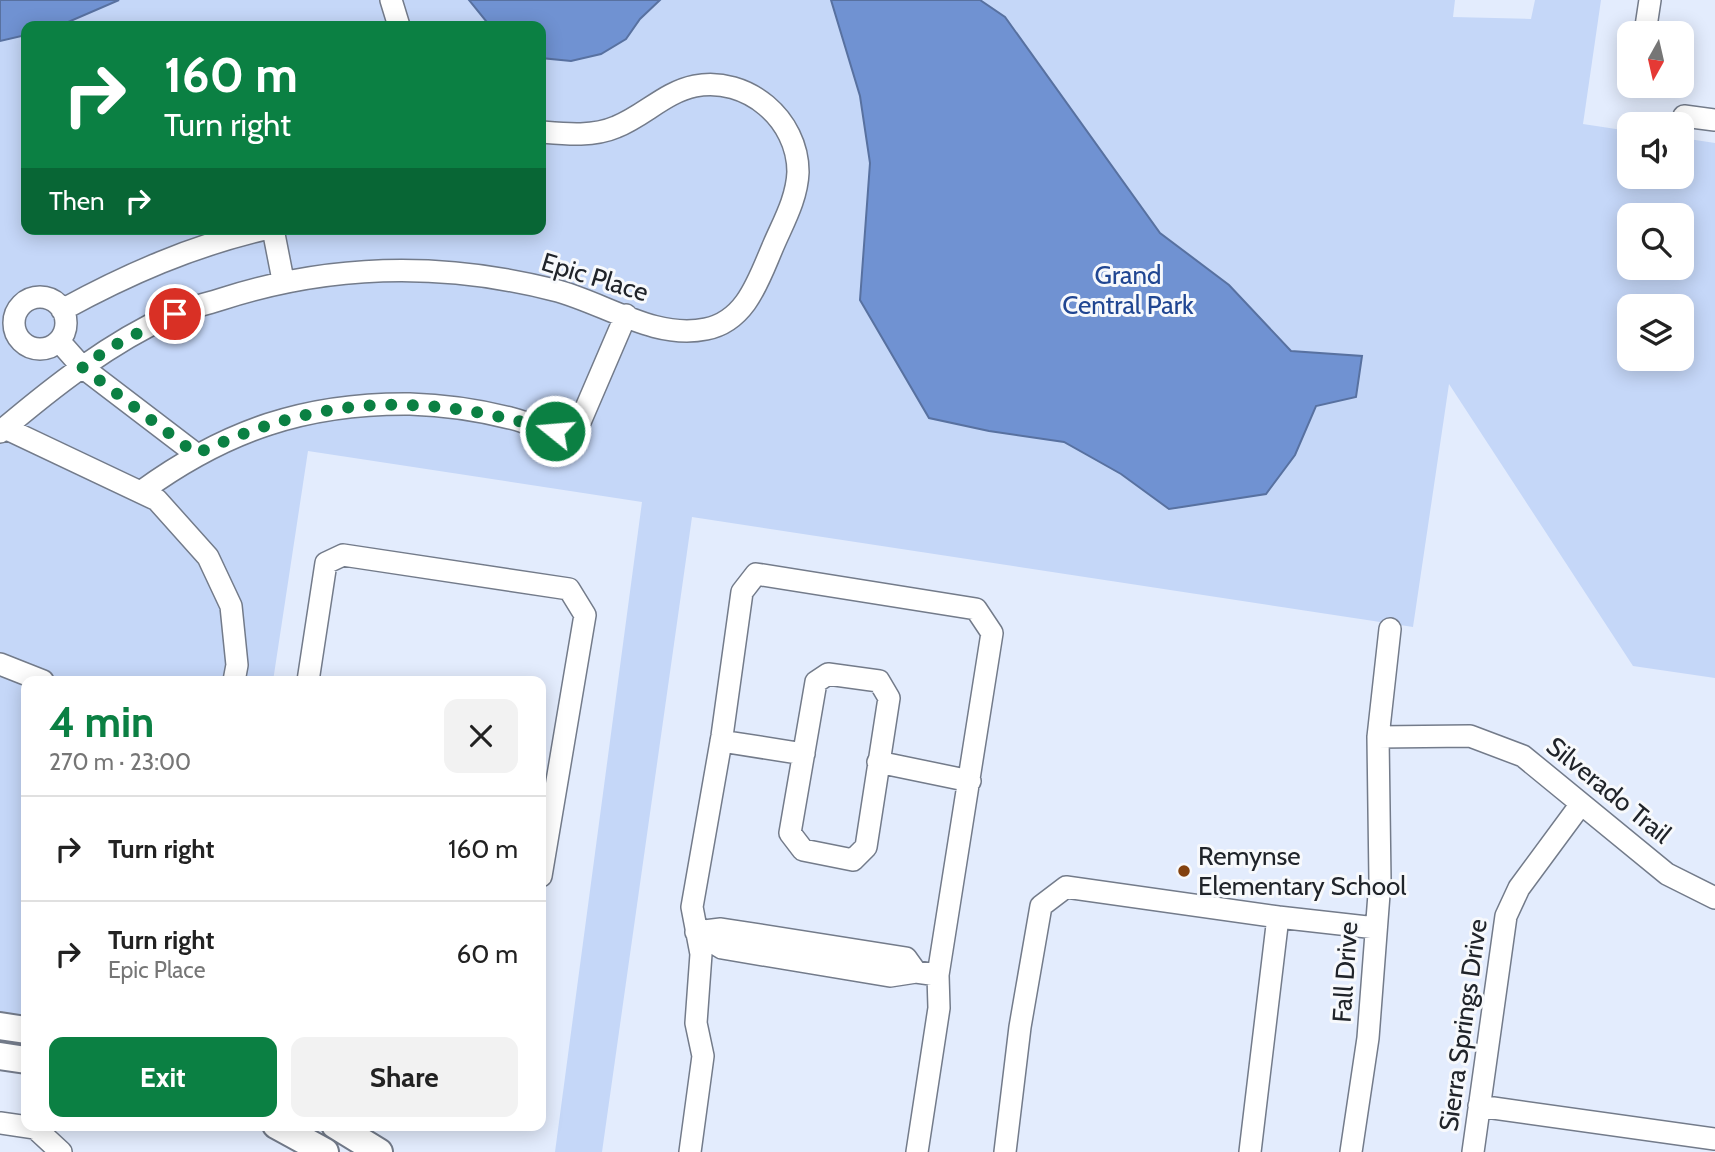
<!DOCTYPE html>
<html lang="en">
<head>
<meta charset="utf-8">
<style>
  body { margin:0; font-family:Cabin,sans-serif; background:#f2f2f2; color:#222; height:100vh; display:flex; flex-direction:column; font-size:26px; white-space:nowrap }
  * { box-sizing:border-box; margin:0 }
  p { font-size:23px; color:#767676 }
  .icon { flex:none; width:38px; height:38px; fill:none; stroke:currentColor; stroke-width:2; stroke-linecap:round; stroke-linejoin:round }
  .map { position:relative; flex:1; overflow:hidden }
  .details { position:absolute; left:21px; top:676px; width:525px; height:455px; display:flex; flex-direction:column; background:#fff; border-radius:14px; box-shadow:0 4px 18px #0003 }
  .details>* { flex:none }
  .hud { position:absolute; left:21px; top:21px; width:525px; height:214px; border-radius:14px; box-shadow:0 4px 18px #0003; background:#0b8043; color:#fff; overflow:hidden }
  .needle { width:46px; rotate:188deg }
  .fabs { position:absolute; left:1617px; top:21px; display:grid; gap:14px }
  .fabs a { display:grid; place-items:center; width:77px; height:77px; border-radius:14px; background:#fff; box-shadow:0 4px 18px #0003; font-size:35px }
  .pin { position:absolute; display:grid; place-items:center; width:60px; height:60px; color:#fff; margin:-30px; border:4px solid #fff; border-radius:50%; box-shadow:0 2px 7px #0007 }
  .me { position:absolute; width:77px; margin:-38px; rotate:287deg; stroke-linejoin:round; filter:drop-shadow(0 0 5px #0008) }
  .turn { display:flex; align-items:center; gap:24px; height:147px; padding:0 28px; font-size:32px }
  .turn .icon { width:91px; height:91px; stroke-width:2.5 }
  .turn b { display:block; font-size:49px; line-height:60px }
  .then { display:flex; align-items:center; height:66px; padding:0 28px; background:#0003; gap:14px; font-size:26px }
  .round { display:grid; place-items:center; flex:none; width:74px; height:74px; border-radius:14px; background:#f2f2f2 }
  .summary { display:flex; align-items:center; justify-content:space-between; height:119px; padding:0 28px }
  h1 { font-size:42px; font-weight:700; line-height:52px; color:#0b8043 }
  .primary-button { display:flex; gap:14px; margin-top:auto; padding:14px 28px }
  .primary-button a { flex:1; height:80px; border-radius:14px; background:#0b8043; color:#fff; font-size:28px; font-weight:700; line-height:80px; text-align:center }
  .primary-button a+a { background:#f2f2f2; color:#222 }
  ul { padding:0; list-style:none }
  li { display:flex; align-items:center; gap:21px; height:105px; padding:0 28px; border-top:2px solid #e0e0e0 }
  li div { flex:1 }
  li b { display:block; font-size:26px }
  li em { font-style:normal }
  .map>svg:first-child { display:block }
  .green { fill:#c5d7f8; fill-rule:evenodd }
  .water { fill:#7092d2; stroke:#5871a0; stroke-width:2 }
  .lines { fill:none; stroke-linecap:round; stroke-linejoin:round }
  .minor-casing { stroke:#737b8a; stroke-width:24 }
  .major-casing { stroke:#737b8a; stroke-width:30 }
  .minor { stroke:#fff; stroke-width:21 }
  .major { stroke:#fff; stroke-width:26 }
  .route { stroke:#0b8043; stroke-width:12; stroke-dasharray:0 21.6 }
  .poi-dot { fill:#83410e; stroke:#f7f9fc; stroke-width:2.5 }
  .labels { text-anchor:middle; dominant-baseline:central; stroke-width:6; stroke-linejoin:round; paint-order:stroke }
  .park-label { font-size:26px; fill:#204692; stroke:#f7f9fc }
  .street-label { font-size:26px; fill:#20242a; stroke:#f7f9fc }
  .poi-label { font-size:26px; fill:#20242a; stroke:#f7f9fc; text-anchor:start }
</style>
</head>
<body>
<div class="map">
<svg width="1715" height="1152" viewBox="0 0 1715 1152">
  <rect width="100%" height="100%" fill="#e3ecfd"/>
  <path class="green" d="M0 0H1455L1453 17 1531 19 1535 0H1601L1583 124 1629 131V177H1682V138L1715 143V678L1633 666 1449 384 1413 627 692 517 602 1152H555L642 502 308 451 273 681H26V1022L0 1017ZM26 26H541V229H26ZM1629 215H1682V268H1629ZM1629 306H1682V359H1629Z"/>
  <path class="water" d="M0 0H119L59 26H26V35L0 41Z
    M469 0H660L640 19 626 39 601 54 571 61 541 58V26H490Z
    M831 0H980L1005 17 1160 233 1229 285 1291 351 1362 356 1356 397 1316 406 1295 455 1266 494 1169 509 1121 474 1064 442 989 431 929 418 860 300 870 163 860 96Z"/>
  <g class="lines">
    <g class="minor-casing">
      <path id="minor" d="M391 0 399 26
        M1645 33 1650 0
        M1684 116 1715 120
        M273 229 283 280
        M14 323a26 26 0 1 1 52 0a26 26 0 1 1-52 0Z
        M62 310C128 274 192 246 265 229
        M59 341 82 367 196 454
        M5 428 157 500 208 557 231 606 237 665 234 681
        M0 432C53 387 109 343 173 314 189 308 206 304 222 299 331 264 443 262 554 290 603 302 654 340 706 329 747 321 759 278 774 244 784 221 797 198 798 172 798 119 747 76 695 86 665 92 644 116 616 127 593 137 565 134 541 132
        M142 491C226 430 306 403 410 404 443 405 478 410 510 418 524 421 541 430 556 431 565 432 572 427 580 422L626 315
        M0 664 43 681
        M828 674 879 681 889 698 866 847 853 860 803 850 790 833 816 682Z
        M308 681 326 563 343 555 569 589 585 615 541 876
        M1378 737 1470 736 1523 756 1667 874 1715 898
        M721 741 804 754
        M878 762 970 781
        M696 932 722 948 890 976 916 972 938 975
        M696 932 721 929 906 958 916 972
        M1479 1106 1715 1139
        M0 1123 35 1128 61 1152
        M690 1152 703 1056 696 1023 701 954 692 907 722 736 742 592 756 574 976 609 992 633 938 975 939 1008 917 1152
        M1005 1152 1020 1027 1041 906 1066 887 1278 917
        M1250 1152 1278 917 1376 928
        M1351 1152 1368 1038 1380 881 1378 737 1390 629
        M1473 1152 1506 916 1519 888 1581 804"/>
    </g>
    <g class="major-casing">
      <path id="major" d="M0 1026 26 1030
        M0 1056 26 1060
        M276 1125 325 1152
        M335 1125 379 1152"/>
    </g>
    <use href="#minor" class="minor"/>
    <use href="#major" class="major"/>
  </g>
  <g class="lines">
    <path class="route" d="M175 314 113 346 82 367 196 454C323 394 422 392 555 431"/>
  </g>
  <circle class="poi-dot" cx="1184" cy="871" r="7"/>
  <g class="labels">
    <g class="park-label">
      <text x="1128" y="275">Grand<tspan x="1128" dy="30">Central Park</tspan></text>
    </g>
    <g class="street-label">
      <text transform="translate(595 277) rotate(17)">Epic Place</text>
      <text transform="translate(1609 790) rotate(39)">Silverado Trail</text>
      <text transform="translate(1345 972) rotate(-86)">Fall Drive</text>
      <text transform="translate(1463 1025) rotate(-82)">Sierra Springs Drive</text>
    </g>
    <g class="poi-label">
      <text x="1198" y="856">Remynse<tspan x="1198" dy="30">Elementary School</tspan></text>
    </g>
  </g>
</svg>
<div class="fabs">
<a><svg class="needle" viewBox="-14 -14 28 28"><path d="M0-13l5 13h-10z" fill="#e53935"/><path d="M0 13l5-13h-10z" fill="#767676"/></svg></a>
<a><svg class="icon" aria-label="sound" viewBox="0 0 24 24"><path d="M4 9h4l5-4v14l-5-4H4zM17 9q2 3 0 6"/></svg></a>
<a><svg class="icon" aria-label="search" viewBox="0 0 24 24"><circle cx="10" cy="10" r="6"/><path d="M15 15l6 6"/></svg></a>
<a><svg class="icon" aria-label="layers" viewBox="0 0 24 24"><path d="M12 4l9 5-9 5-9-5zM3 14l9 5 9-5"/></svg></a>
</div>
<div class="pin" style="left:175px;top:314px;background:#d93025"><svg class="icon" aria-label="arrive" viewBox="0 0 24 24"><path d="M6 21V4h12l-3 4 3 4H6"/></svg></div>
<svg class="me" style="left:555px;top:431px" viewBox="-20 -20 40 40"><circle r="17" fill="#0b8043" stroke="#fff" stroke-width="3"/><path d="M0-11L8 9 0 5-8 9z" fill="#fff"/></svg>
<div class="hud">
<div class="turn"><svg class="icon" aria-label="right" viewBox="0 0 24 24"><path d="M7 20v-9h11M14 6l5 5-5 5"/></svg><div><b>160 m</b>Turn right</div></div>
<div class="then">Then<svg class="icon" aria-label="right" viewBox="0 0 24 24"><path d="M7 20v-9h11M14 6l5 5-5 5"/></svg></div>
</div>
<section class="details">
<div class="summary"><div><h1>4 min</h1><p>270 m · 23:00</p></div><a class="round"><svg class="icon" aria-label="close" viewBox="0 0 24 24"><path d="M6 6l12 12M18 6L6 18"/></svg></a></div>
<ul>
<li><svg class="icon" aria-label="right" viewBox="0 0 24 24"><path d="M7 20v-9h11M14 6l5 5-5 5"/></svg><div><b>Turn right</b></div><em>160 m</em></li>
<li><svg class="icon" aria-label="right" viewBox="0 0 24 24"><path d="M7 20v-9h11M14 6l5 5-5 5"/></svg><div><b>Turn right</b><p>Epic Place</p></div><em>60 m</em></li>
</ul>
<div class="primary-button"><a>Exit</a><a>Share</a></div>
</section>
</div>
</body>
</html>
